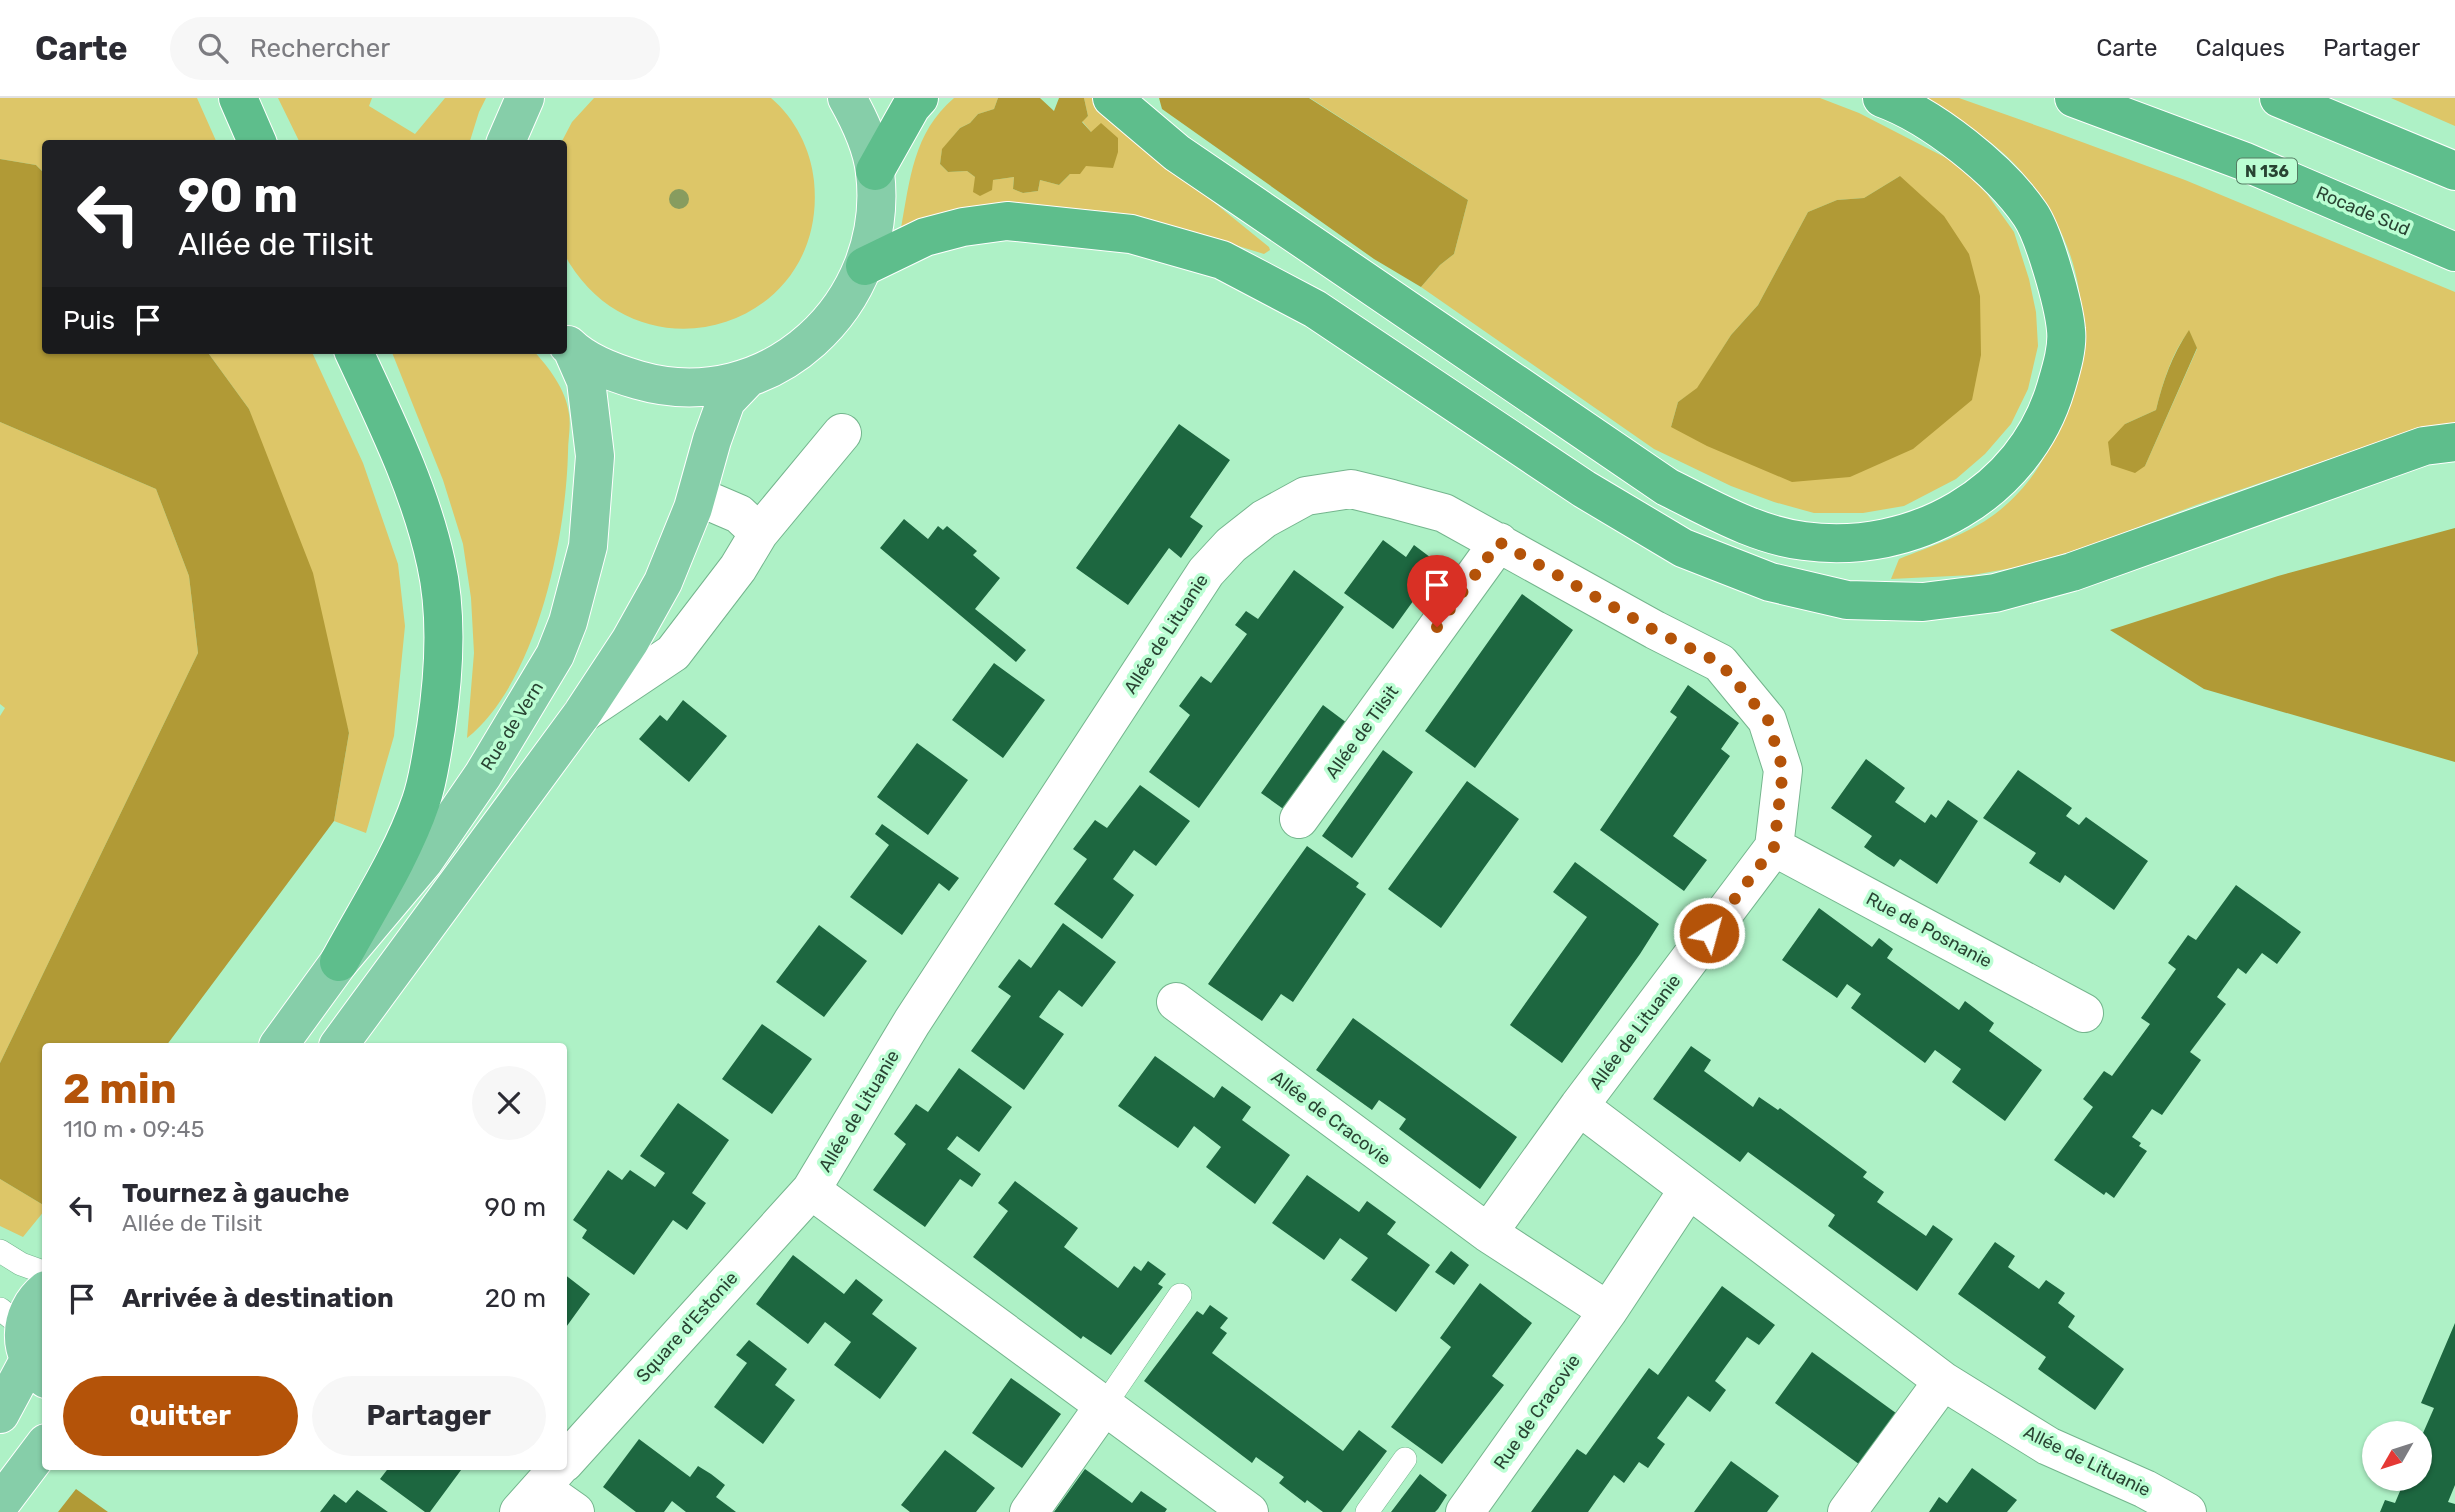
<!DOCTYPE html>
<html lang="fr">
<head>
<meta charset="utf-8">
<style>
  body { margin:0; font-family:Rubik,sans-serif; background:#f7f7f7; color:#2b2b33; height:100vh; display:flex; flex-direction:column; font-size:26px; white-space:nowrap }
  * { box-sizing:border-box; margin:0 }
  p { font-size:23px; color:#7c7c81 }
  .icon { flex:none; width:38px; height:38px; fill:none; stroke:currentColor; stroke-width:2; stroke-linecap:round; stroke-linejoin:round }
  .map { position:relative; flex:1; overflow:hidden }
  .panel { position:absolute; left:42px; top:945px; width:525px; height:427px; display:flex; flex-direction:column; background:#fff; border-radius:7px; box-shadow:0 2px 5px #0004 }
  .panel>* { flex:none }
  .top-card { position:absolute; left:42px; top:42px; width:525px; height:214px; border-radius:7px; box-shadow:0 2px 5px #0004; background:#202124; color:#fff; overflow:hidden }
  .needle { width:46px; rotate:231deg }
  .tools { position:absolute; left:2362px; top:1323px; display:grid; gap:14px }
  .tools a { display:grid; place-items:center; width:70px; height:70px; border-radius:50%; background:#fff; box-shadow:0 2px 5px #0004; font-size:35px }
  .pin { position:absolute; display:grid; place-items:center; width:60px; height:60px; color:#fff; margin:-72px -30px; border-radius:50% 50% 50% 0; rotate:-45deg; box-shadow:0 0 7px #0007 }
  .pin .icon { rotate:45deg }
  .me { position:absolute; width:77px; margin:-38px; rotate:37deg; stroke-linejoin:round; filter:drop-shadow(0 0 5px #0008) }
  .turn { display:flex; align-items:center; gap:24px; height:147px; padding:0 21px; font-size:32px }
  .turn .icon { width:91px; height:91px; stroke-width:2.5 }
  .turn b { display:block; font-size:49px; line-height:60px }
  .then { display:flex; align-items:center; height:66px; padding:0 21px; background:#0003; gap:14px; font-size:26px }
  .round { display:grid; place-items:center; flex:none; width:74px; height:74px; border-radius:37px; background:#f7f7f7 }
  .summary { display:flex; align-items:center; justify-content:space-between; height:119px; padding:0 21px }
  h1 { font-size:42px; font-weight:700; line-height:52px; color:#b45309 }
  .cta { display:flex; gap:14px; margin-top:auto; padding:14px 21px }
  .cta a { flex:1; height:80px; border-radius:42px; background:#b45309; color:#fff; font-size:28px; font-weight:700; line-height:80px; text-align:center }
  .cta a+a { background:#f7f7f7; color:#2b2b33 }
  ul { padding:0; list-style:none }
  li { display:flex; align-items:center; gap:21px; height:91px; padding:0 21px }
  li div { flex:1 }
  li b { display:block; font-size:26px }
  li em { font-style:normal }
  header { display:flex; align-items:center; gap:42px; box-sizing:border-box; height:98px; padding:0 35px; background:#fff; border-bottom:2px solid #e1e1e2 }
  header strong { font-size:33px }
  nav { display:flex; gap:38px; margin-inline-start:auto; font-size:24px }
  .search { width:490px; height:63px; background:#f7f7f7; display:flex; align-items:center; gap:18px; box-sizing:border-box; padding:0 24px; border-radius:38px; color:#7c7c81; font-size:26px }
  .map>svg:first-child { display:block }
  .green { fill:#ddc668; fill-rule:evenodd }
  .forest { fill:#b19a36 }
  .building { fill:#1d6740 }
  .lines { fill:none; stroke-linecap:round; stroke-linejoin:round }
  .service-casing { stroke:#74b58d; stroke-width:24 }
  .minor-casing { stroke:#74b58d; stroke-width:40 }
  .primary-casing { stroke:#fff; stroke-width:40 }
  .trunk-casing { stroke:#fff; stroke-width:40 }
  .service { stroke:#fff; stroke-width:23 }
  .minor { stroke:#fff; stroke-width:38 }
  .primary { stroke:#86cea9; stroke-width:38 }
  .trunk { stroke:#5ebe8c; stroke-width:38 }
  .tree { fill:#879c5f }
  .route { stroke:#b45309; stroke-width:12; stroke-dasharray:0 21.6 }
  .labels { text-anchor:middle; dominant-baseline:central; stroke-width:7; stroke-linejoin:round; paint-order:stroke }
  .shield { fill:#bbfed3; stroke:#557c63; stroke-width:2 }
  .shield-label { font-size:16px; font-weight:bold; fill:#294433 }
  .street-label { font-size:18px; fill:#294433; stroke:#bbfed3 }
</style>
</head>
<body>
<header>
<strong>Carte</strong>
<div class="search"><svg class="icon" aria-label="search" viewBox="0 0 24 24"><circle cx="10" cy="10" r="6"/><path d="M15 15l6 6"/></svg>Rechercher</div>
<nav><a>Carte</a><a>Calques</a><a>Partager</a></nav>
</header>
<div class="map">
<svg width="2455" height="1414" viewBox="0 0 2455 1414">
  <rect width="100%" height="100%" fill="#aef1c6"/>
  <path class="green" d="M0 0H197L217 45 46 46 45 76 36 67 0 61Z
    M278 0H372L369 8 415 36 445 0H486L479 14 469 46 300 45Z
    M594 0H771C795 20 811 52 814 83 829 232 636 289 564 156V46L561 45 572 24Z
    M954 0H998L994 11 978 16 970 25 960 30 942 52 940 66 948 74 967 73 975 79 993 82 1014 79 1013 91 1023 95 1038 93 1040 82 1059 87 1070 76 1091 34 1082 23 1088 18 1084 0H1092L1179 76 1269 149 1270 152 1264 156 1200 136 989 107 956 111 901 130C910 82 913 35 954 0Z
    M1310 0H1820L1859 15 1958 66 1987 96 2014 134 2029 181 2036 214 2038 248 2028 291 2011 326 1985 356 1956 381 1904 408 1863 415H1814L1774 404 1731 388 1654 351 1421 189 1440 167 1454 156 1468 102ZM1900 78 1671 329 1678 304 1697 291 1731 237 1758 207 1808 114 1837 102 1864 100Z
    M1917 0H1959L2052 33 2185 82 2455 194V327L2385 342 2196 407 2089 448 2023 468 1973 477 1891 481 1899 461C1931 448 1967 437 1995 416 2037 384 2058 341 2070 291 2073 274 2080 256 2081 239 2087 165 2048 89 1990 44 1968 26 1943 13 1917 0ZM2189 233 2197 251 2145 368 2125 326 2156 312C2163 284 2171 256 2189 233Z
    M2391 0H2455V28Z
    M206 252H311L363 365 398 466 405 528 394 638 366 735 334 723 349 635 249 311Z
    M391 252H533C549 270 566 291 569 316 571 328 568 342 568 354 566 440 537 584 467 640L474 555 471 500 463 446 443 382Z
    M0 324 156 391 189 478 198 555 0 965V618L5 610 0 606Z
    M0 1081 45 1108V1112L23 1139 0 1128Z"/>
  <path class="forest" d="M998 0H1040L1054 13 1059 0H1084L1088 18 1082 24 1091 34 1101 25 1118 40V54L1113 70 1086 68 1080 76H1070L1059 87 1040 82 1038 93 1023 95 1013 91 1014 79 993 82 992 92 980 98 973 94 975 79 967 73 948 74 940 66 942 51 960 30 970 25 978 16 994 11Z
    M1159 0H1309L1468 102 1454 156 1440 167 1421 189 1374 161 1162 11Z
    M0 61 36 67 45 76 46 252H206L249 311 313 475 349 635 334 723 166 948H46L45 1108 0 1081V965L198 555 189 478 156 391 0 324Z
    M1900 78 1944 118 1969 156 1980 198 1981 257 1972 302 1913 351 1850 379 1792 384 1707 348 1671 329 1678 304 1697 290 1731 237 1758 207 1808 114 1837 102 1864 100Z
    M2189 232 2197 250 2145 368 2135 375 2111 367 2108 344 2125 326 2156 312C2163 283 2172 257 2189 232Z
    M2455 430V664L2204 591 2110 532 2278 478Z
    M76 1391 108 1414H58Z"/>
  <path class="building" d="M1179 326 1230 362 1190 419 1203 428 1190 447 1181 460 1169 450 1128 507 1076 470Z
    M904 421 928 441 938 428 943 432 947 428 977 453 973 457 1000 480 975 511 1026 552 1016 564 880 450Z
    M1383 442 1406 459 1414 447 1451 475 1441 489 1429 481 1393 531 1344 495Z
    M1294 472 1344 509 1199 710 1149 674 1190 617 1179 608 1201 578 1211 585 1247 536 1235 527 1246 513 1258 521Z
    M1522 496 1573 532 1475 670 1425 633Z
    M994 565 1045 602 1003 660 952 622Z
    M1688 587 1739 625 1721 651 1730 658 1673 738 1707 762 1684 793 1600 732 1677 619 1670 614Z
    M683 602 727 638 689 684 639 641 660 617 667 623Z
    M1323 607 1351 628 1289 715 1261 695Z
    M917 645 968 682 928 737 877 699Z
    M1383 652 1413 674 1352 760 1322 738Z
    M1866 661 1905 690 1895 704 1925 725 1931 716 1936 720 1948 702 1978 723 1937 786 1900 761 1894 769 1877 758 1864 749 1872 738 1831 710Z
    M2018 672 2072 710 2066 718 2079 727 2086 719 2148 763 2114 812 2065 777 2060 785 2029 765 2036 755 1983 720Z
    M1467 683 1519 721 1441 830 1388 791Z
    M1140 687 1190 723 1156 768 1134 752 1113 781 1134 797 1102 841 1054 806 1087 761 1073 751 1095 722 1107 730Z
    M882 726 959 780 949 793 939 785 902 837 850 799 889 747 875 736Z
    M1307 748 1359 785 1356 789 1366 796 1293 904 1281 896 1262 923 1208 886Z
    M1575 764 1659 826 1640 856 1562 965 1510 927 1587 819 1553 794Z
    M2236 787 2301 834 2277 866 2262 855 2246 876 2238 870 2217 899 2226 906 2190 954 2201 962 2162 1017 2152 1011 2132 1039 2141 1045 2139 1048 2147 1053 2114 1100 2106 1094 2104 1097 2054 1062 2093 1009 2083 1001 2104 973 2112 978 2150 926 2141 920 2176 871 2168 865 2188 837 2196 842Z
    M1819 810 1872 849 1879 840 1893 851 1887 860 1959 912 1965 903 1994 925 1989 933 2042 972 2005 1023 1952 984 1961 971 1935 952 1925 965 1851 910 1861 896 1847 886 1837 900 1782 862Z
    M1063 825 1116 864 1082 909 1059 892 1049 905 1039 919 1064 936 1024 992 971 953 1011 898 998 889 1019 861 1031 870Z
    M819 827 867 863 824 919 776 884Z
    M1353 920 1517 1039 1480 1091 1399 1031 1406 1021 1379 1002 1372 1012 1316 972Z
    M762 926 812 961 772 1016 722 981Z
    M1691 948 1711 962 1704 973 1753 1009 1759 999 1778 1012 1780 1010 1867 1074 1863 1079 1884 1094 1877 1104 1926 1138 1933 1127 1953 1141 1917 1193 1828 1128 1835 1117 1748 1054 1740 1064 1653 1001Z
    M1155 958 1214 1000 1222 988 1236 998 1251 1009 1242 1022 1290 1057 1255 1106 1206 1069 1221 1049 1194 1028 1178 1050 1118 1008Z
    M959 970 1012 1009 979 1054 957 1038 947 1051 981 1076 972 1089 960 1081 925 1129 873 1092 906 1046 894 1036 906 1020 916 1006 928 1014Z
    M678 1005 729 1042 692 1095 706 1105 687 1132 673 1122 634 1177 582 1140 587 1132 573 1122 608 1072 622 1082 630 1072 655 1089 665 1075 640 1058Z
    M1307 1077 1359 1114 1367 1103 1396 1124 1387 1136 1430 1167 1396 1214 1351 1182 1368 1160 1340 1140 1324 1162 1272 1125Z
    M1015 1083 1078 1130 1064 1149 1118 1190 1134 1168 1141 1173 1148 1163 1166 1176 1158 1186 1163 1189 1111 1257 1083 1238 1081 1241 973 1159 1008 1113 998 1105Z
    M1995 1144 2015 1158 2008 1169 2039 1191 2046 1182 2065 1195 2058 1205 2075 1218 2068 1229 2124 1271 2095 1312 2038 1271 2046 1259 1958 1196Z
    M1451 1153 1469 1167 1454 1187 1435 1174Z
    M793 1157 844 1196 856 1181 883 1202 872 1216 917 1250 880 1301 834 1267 851 1244 825 1224 808 1246 756 1206Z
    M564 1176 590 1196 564 1232Z
    M1480 1185 1532 1225 1492 1278 1504 1287 1442 1366 1391 1329 1451 1249 1440 1240Z
    M1722 1188 1775 1227 1759 1247 1747 1239 1715 1283 1726 1292 1710 1314 1688 1298 1657 1340 1665 1346 1648 1370 1639 1364 1624 1385 1614 1377 1588 1414H1531L1577 1351 1586 1357 1649 1270 1658 1277Z
    M1210 1207 1228 1220 1220 1230 1227 1235 1212 1255 1343 1353 1359 1332 1387 1353 1341 1414H1323L1307 1402 1305 1405 1279 1385 1284 1379 1256 1359 1252 1365 1144 1283 1197 1213 1203 1217Z
    M2455 1225V1387L2448 1404 2455 1406V1414H2380L2385 1402 2395 1405 2403 1386 2390 1381H2420V1342L2434 1310 2421 1305Z
    M749 1242 787 1271 775 1287 795 1302 763 1346 714 1309 747 1265 736 1257Z
    M1812 1254 1900 1318 1863 1369 1775 1305Z
    M1011 1280 1061 1316 1022 1370 972 1335Z
    M639 1341 690 1379 698 1368 711 1376 725 1387 716 1399 736 1414H686L672 1403 664 1414H636L603 1389Z
    M945 1352 995 1390 976 1414H910L901 1407Z
    M1731 1363 1779 1398 1767 1414H1694Z
    M390 1368H464L430 1414H425L380 1381Z
    M1972 1370 2017 1402 2007 1414H1929L1939 1399 1947 1405Z
    M1085 1371 1132 1405 1141 1393 1167 1411 1165 1414H1054Z
    M1420 1376 1447 1397 1438 1411 1435 1414H1391Z
    M357 1392 388 1414H320L334 1396 346 1405Z"/>
  <g class="lines">
    <g class="service-casing">
      <path id="service" d="M0 1153 21 1166 46 1175
        M0 1211 23 1229
        M1104 1308 1180 1197
        M1367 1414 1405 1361"/>
    </g>
    <g class="minor-casing">
      <path id="minor" d="M759 435 842 335
        M582 616 673 555 738 470 759 435 739 416 697 398
        M1299 721 1499 444
        M1774 749 2084 915
        M1176 904 1488 1135
        M1579 1008 1943 1283 2048 1348 2145 1391 2187 1414
        M811 1092 1249 1414
        M564 1365 811 1092 912 924 1206 474 1231 447 1264 421 1306 398 1351 391 1392 401 1444 415 1655 532 1720 565 1767 622 1783 672 1774 749 1579 1008 1488 1135 1608 1213
        M541 1390 575 1414
        M519 1414 560 1368
        M1029 1414 1104 1308
        M1465 1414 1608 1213 1688 1092
        M1847 1414 1943 1283"/>
    </g>
    <g class="primary-casing">
      <path id="primary" d="M505 46 525 0
        M568 247C586 265 614 275 638 282 769 320 891 206 875 74 872 48 860 23 847 0
        M278 948 339 864 424 763 483 677 555 557 568 524 588 448 595 358 586 283 572 251
        M338 948 582 616 630 543 663 484 693 410 712 342 726 303 747 281
        M46 1192C17 1215 16 1259 46 1281
        M0 1316 29 1262
        M0 1406 46 1345"/>
    </g>
    <g class="trunk-casing">
      <path id="trunk" d="M238 0 258 46
        M1112 0 1177 55 1667 389C1710 410 1755 437 1804 443 1912 458 2025 396 2056 289 2061 272 2068 250 2066 232 2064 207 2044 136 2030 116 2000 72 1932 18 1882 0
        M2074 0 2243 63 2455 154
        M2279 0 2455 73
        M875 73 911 9 919 0
        M865 168 925 139 963 129 1007 123 1131 136 1222 162 1315 211 1584 391 1683 450 1770 484 1847 502 1923 504 1995 495 2072 474 2424 348 2455 344
        M339 864C367 812 402 759 421 703 429 680 432 653 436 630 444 577 448 518 436 465 420 391 385 321 353 252"/>
    </g>
    <use href="#service" class="service"/>
    <use href="#minor" class="minor"/>
    <use href="#primary" class="primary"/>
    <use href="#trunk" class="trunk"/>
  </g>
  <circle class="tree" cx="679" cy="101" r="10"/>
  <g class="lines">
    <path class="route" d="M1437 529 1499 444 1654 532 1720 565 1768 622 1783 672 1774 749 1709 835"/>
  </g>
  <g class="labels">
    <rect class="shield" x="2237" y="60.5" width="60" height="25" rx="5"/>
    <g class="shield-label">
      <text x="2267" y="73">N 136</text>
    </g>
    <g class="street-label">
      <text transform="translate(2363 113) rotate(23)">Rocade Sud</text>
      <text transform="translate(1166 536) rotate(-57)">Allée de Lituanie</text>
      <text transform="translate(512 628) rotate(-58)">Rue de Vern</text>
      <text transform="translate(1362 634) rotate(-54)">Allée de Tilsit</text>
      <text transform="translate(1929 832) rotate(28)">Rue de Posnanie</text>
      <text transform="translate(1635 934) rotate(-53)">Allée de Lituanie</text>
      <text transform="translate(859 1013) rotate(-59)">Allée de Lituanie</text>
      <text transform="translate(1331 1020) rotate(37)">Allée de Cracovie</text>
      <text transform="translate(687 1229) rotate(-48)">Square d'Estonie</text>
      <text transform="translate(1537 1314) rotate(-55)">Rue de Cracovie</text>
      <text transform="translate(2087 1363) rotate(26)">Allée de Lituanie</text>
    </g>
  </g>
</svg>
<div class="tools">
<a><svg class="needle" viewBox="-14 -14 28 28"><path d="M0-13l5 13h-10z" fill="#e53935"/><path d="M0 13l5-13h-10z" fill="#7c7c81"/></svg></a>
</div>
<div class="pin" style="left:1437px;top:529px;background:#d93025"><svg class="icon" aria-label="arrive" viewBox="0 0 24 24"><path d="M6 21V4h12l-3 4 3 4H6"/></svg></div>
<svg class="me" style="left:1709px;top:835px" viewBox="-20 -20 40 40"><circle r="17" fill="#b45309" stroke="#fff" stroke-width="3"/><path d="M0-11L8 9 0 5-8 9z" fill="#fff"/></svg>
<div class="top-card">
<div class="turn"><svg class="icon" aria-label="left" viewBox="0 0 24 24"><path d="M17 20v-9H6M10 6l-5 5 5 5"/></svg><div><b>90 m</b>Allée de Tilsit</div></div>
<div class="then">Puis<svg class="icon" aria-label="arrive" viewBox="0 0 24 24"><path d="M6 21V4h12l-3 4 3 4H6"/></svg></div>
</div>
<section class="panel">
<div class="summary"><div><h1>2 min</h1><p>110 m · 09:45</p></div><a class="round"><svg class="icon" aria-label="close" viewBox="0 0 24 24"><path d="M6 6l12 12M18 6L6 18"/></svg></a></div>
<ul>
<li><svg class="icon" aria-label="left" viewBox="0 0 24 24"><path d="M17 20v-9H6M10 6l-5 5 5 5"/></svg><div><b>Tournez à gauche</b><p>Allée de Tilsit</p></div><em>90 m</em></li>
<li><svg class="icon" aria-label="arrive" viewBox="0 0 24 24"><path d="M6 21V4h12l-3 4 3 4H6"/></svg><div><b>Arrivée à destination</b></div><em>20 m</em></li>
</ul>
<div class="cta"><a>Quitter</a><a>Partager</a></div>
</section>
</div>
</body>
</html>
